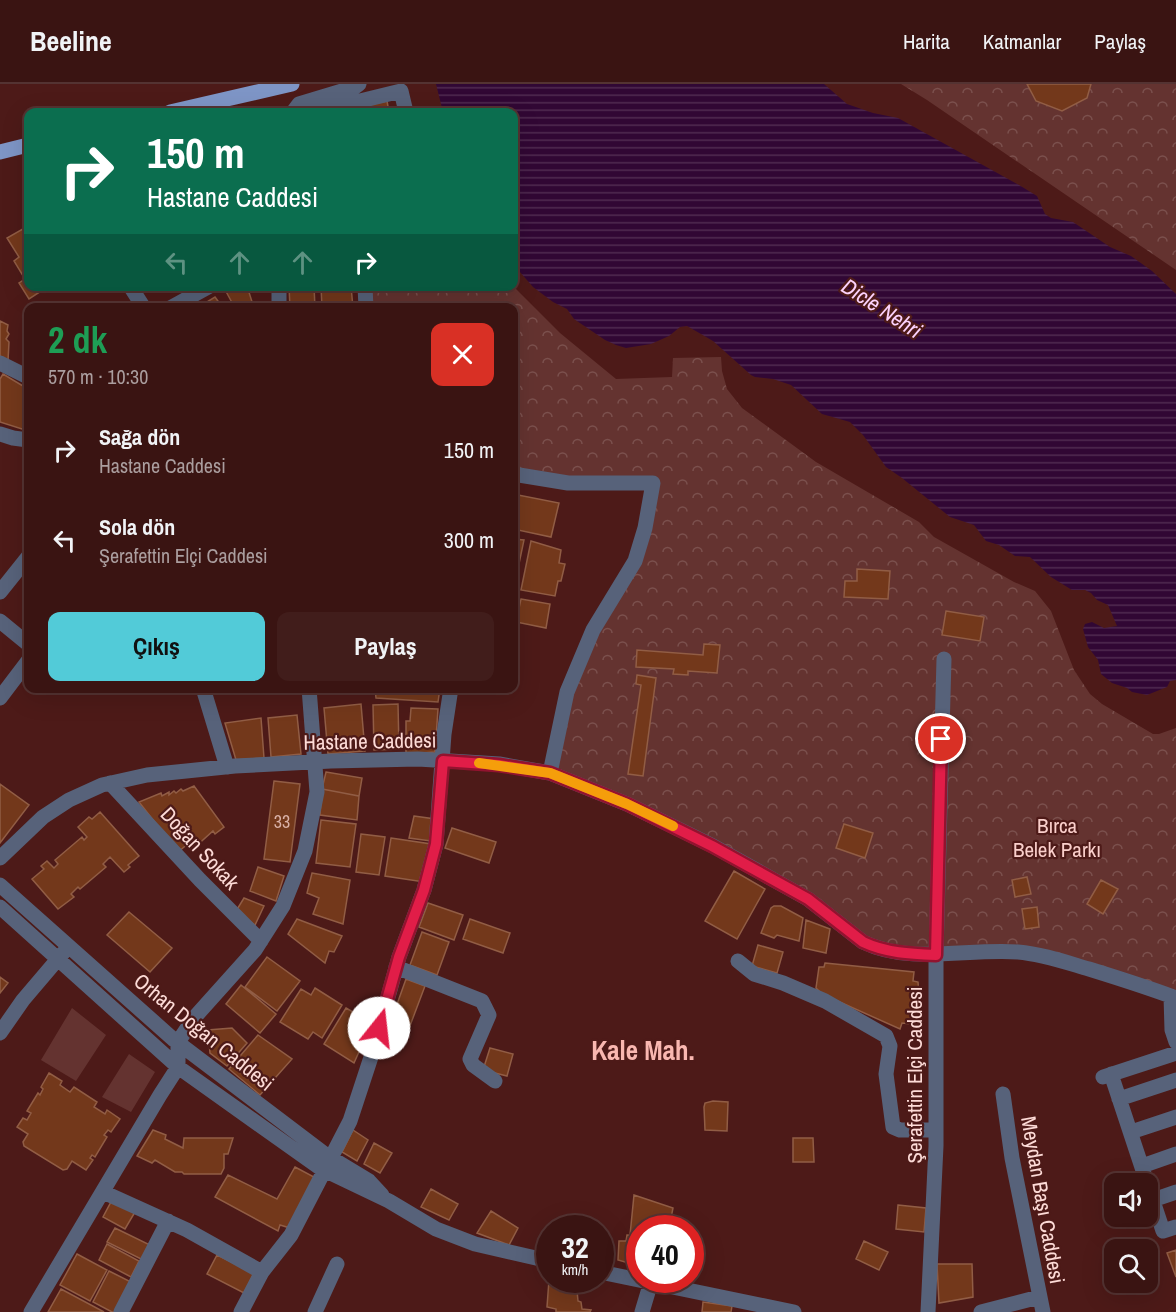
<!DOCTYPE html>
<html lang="tr">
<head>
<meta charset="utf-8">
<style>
  body { margin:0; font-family:"Archivo Narrow",sans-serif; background:#411d1b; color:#f1f3f6; height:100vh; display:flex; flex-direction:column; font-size:22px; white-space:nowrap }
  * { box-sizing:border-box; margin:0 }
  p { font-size:20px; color:#ab9e9f }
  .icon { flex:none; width:33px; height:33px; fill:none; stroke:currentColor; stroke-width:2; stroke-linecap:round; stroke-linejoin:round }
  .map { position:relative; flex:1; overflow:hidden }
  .panel { position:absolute; left:24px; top:219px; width:494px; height:390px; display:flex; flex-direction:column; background:#3a1412; border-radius:12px; box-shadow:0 6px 24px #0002,0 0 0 2px #543332 }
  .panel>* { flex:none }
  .hud { position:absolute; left:24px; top:24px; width:494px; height:183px; border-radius:12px; box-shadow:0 6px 24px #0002,0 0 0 2px #543332; background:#0b6e4f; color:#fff; overflow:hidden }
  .buttons { position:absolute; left:1104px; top:1089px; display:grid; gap:12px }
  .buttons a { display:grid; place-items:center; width:54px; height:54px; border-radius:12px; background:#3a1412; box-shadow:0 6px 24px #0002,0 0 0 2px #543332; font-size:30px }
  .speed { position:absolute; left:536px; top:1131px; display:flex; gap:12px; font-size:30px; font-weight:700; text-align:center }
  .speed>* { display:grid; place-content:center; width:78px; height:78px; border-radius:50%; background:#3a1412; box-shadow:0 6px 24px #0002,0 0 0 2px #543332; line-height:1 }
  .speed small { font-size:15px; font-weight:400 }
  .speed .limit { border:9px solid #d22; background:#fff; color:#111 }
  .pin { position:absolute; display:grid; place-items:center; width:51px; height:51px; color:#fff; margin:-26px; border:3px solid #fff; border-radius:50%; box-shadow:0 2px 6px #0007 }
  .me { position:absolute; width:66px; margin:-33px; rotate:16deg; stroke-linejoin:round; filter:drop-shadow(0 0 4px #0008) }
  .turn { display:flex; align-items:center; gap:21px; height:126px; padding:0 24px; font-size:27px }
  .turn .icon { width:78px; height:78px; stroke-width:2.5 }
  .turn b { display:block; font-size:42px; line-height:51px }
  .lanes { display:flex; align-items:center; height:57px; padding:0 24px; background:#0003; justify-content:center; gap:30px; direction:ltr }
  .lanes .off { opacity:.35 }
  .round { display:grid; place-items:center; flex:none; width:63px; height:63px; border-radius:12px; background:#411d1b }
  .headline { display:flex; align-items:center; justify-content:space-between; height:102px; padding:0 24px }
  h1 { font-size:36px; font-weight:700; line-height:45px; color:#1e9e55 }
  .primary-button { display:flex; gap:12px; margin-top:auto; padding:12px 24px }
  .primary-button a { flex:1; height:69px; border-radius:12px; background:#52cbd8; color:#111; font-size:24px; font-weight:700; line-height:69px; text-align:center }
  .primary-button a+a { background:#411d1b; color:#f1f3f6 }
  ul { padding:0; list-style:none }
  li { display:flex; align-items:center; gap:18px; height:90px; padding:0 24px }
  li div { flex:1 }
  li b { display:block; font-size:22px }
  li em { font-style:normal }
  header { display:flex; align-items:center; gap:36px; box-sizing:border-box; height:84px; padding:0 30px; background:#3a1412; border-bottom:2px solid #543332 }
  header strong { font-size:28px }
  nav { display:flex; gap:33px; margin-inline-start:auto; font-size:21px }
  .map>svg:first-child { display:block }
  .grass { fill:#643330 }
  .park { fill:url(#park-crowns) }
  .water { fill:url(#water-rules) }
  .building { fill:#73381b; stroke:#915d45; stroke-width:1.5 }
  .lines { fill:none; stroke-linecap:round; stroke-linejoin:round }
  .minor { stroke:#57627a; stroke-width:15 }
  .major { stroke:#7e95c6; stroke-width:15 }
  .route-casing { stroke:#92132f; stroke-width:15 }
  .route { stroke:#e11d48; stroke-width:10 }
  .slow { stroke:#f59e0b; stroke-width:10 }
  .labels { text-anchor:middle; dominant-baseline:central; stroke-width:4.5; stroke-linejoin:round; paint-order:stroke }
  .number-label { font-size:18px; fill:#dab2a8 }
  .street-label { font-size:21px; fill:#fddbd7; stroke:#4d1a18 }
  .park-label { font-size:21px; fill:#facfcb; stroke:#4d1a18 }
  .water-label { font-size:22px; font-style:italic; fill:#fcd2fd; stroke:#4d1a18 }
  .district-label { font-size:27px; font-weight:bold; fill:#f9b7b0; stroke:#4d1a18 }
</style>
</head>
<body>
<header>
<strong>Beeline</strong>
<nav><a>Harita</a><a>Katmanlar</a><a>Paylaş</a></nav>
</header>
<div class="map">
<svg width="1176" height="1228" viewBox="0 0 1176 1228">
  <defs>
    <pattern id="park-crowns" width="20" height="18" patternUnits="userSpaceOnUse" patternTransform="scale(1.5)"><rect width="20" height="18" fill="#643330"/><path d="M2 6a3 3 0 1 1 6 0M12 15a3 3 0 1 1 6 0" fill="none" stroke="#7b504d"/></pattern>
    <pattern id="water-rules" width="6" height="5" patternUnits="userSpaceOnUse" patternTransform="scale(1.5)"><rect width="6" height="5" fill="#310734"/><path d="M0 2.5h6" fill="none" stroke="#502b51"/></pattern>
  </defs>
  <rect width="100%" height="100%" fill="#4d1a18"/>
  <path class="grass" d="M72 924 106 951 76 997 41 976Z
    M129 970 155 988 131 1028 102 1013Z"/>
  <path class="park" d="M901 0H1176V186L927 16Z
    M513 202 560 249 616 295 672 293 673 274 721 273 722 287 727 305 742 324 816 378 919 438 934 453 1014 498 1035 507 1051 527 1074 586 1090 610 1102 620 1153 650H1159L1176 644V914L1048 873 878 864 808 815 550 689 567 608 635 477 653 399 513 390V224L366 223 365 203Z"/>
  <path class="water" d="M436 0H824L847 20 873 29 898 34 1019 101 1037 112 1045 130 1051 134 1073 138 1110 163 1131 172 1152 187 1176 210V596L1170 597 1167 603 1147 611 1132 608 1127 604 1112 599 1101 590 1098 576 1088 563 1083 545 1085 540 1092 538 1104 544 1117 542 1108 521 1097 516 1091 509 1085 506H1072L1051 493 1030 473 1015 472 999 461 986 457 974 441 950 433 902 394 886 383 863 351 850 338 822 330 791 301 773 295 755 293 751 291 713 257 701 250 687 242 680 243 669 252 651 260 626 264 616 261 605 256 574 235 567 225 553 218 533 203 513 180V28H443Z"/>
  <path class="building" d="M1027 0H1091L1087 14 1062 27 1036 17Z
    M387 17 389 28H345L344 26Z
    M28 142V202H49L29 215 19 199 25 195 14 177 19 173 7 154Z
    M223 202H247L253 221 248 224H235Z
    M289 202H314L315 224H290Z
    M321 202H351L353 224H322Z
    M215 213 223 224H197Z
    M0 237 8 241 7 247 9 250 6 255 9 258 8 277 0 272Z
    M3 290 28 305 27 344 22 345 0 338V295Z
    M513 410 559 419 551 453 513 445Z
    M513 455 524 456 516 494 513 493Z
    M531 457 561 466 559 479 565 480 561 497H558L555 512 521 506Z
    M857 485 890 487 888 515 844 513 845 497H857Z
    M513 502 518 503 513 528Z
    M521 515 550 520 546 544 516 538Z
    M946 527 984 533 980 557 942 551Z
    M704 560 720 561 717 589 688 587V591L673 590 674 585 636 583 637 566 703 571Z
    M637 591 656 594 643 692 628 690 641 601 636 600Z
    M375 604H440L438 618 376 614Z
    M361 620 365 667 328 670 324 624Z
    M398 620 399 665 374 666 373 621Z
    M411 624 438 625 435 668 406 670V637H410Z
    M297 631 301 670 271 673 268 634Z
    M261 634 264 674 236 676 225 639Z
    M326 688 362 694 359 712 322 705Z
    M274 697 300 700 290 778 264 775Z
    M0 700 29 721 0 759Z
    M194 702 224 743 215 750 213 747 194 764 189 759 178 768 139 718 161 709 162 712 169 708V711L174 707 176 709 181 705 183 707Z
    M322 705 359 712 357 736 320 731Z
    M100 728 139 772 128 781 130 783 124 788 110 773 103 780 106 783 80 805 78 803 71 810 74 813 58 825 32 795 44 785 41 782 47 777 54 784 58 780 55 776 82 753 84 756 87 753 78 743 89 733 92 735Z
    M414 732 435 735 431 757 409 754Z
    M321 736 356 740 350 783 316 779Z
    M844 740 873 749 865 774 836 764Z
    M452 744 496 758 489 779 445 764Z
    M361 750 385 753 379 791 356 788Z
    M391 754 431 760 424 798 385 792Z
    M258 783 284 792 276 817 250 807Z
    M734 787 765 805 737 855 705 837Z
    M312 789 350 796 343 840 313 830 319 814 307 809Z
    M1027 793 1031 810 1015 813 1012 796Z
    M1101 796 1118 805 1103 830 1087 820Z
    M244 814 264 822 255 841 236 827Z
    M428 819 463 831 454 856 419 843Z
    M774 822H781L803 834 799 857 777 851 774 854 761 849 771 824Z
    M1037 823 1039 843 1025 845 1022 825Z
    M129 828 172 864 150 888 107 851Z
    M297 835 342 852 334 868 329 867 325 879 288 850Z
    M470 835 510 849 503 869 463 855Z
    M806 836 830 845 826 869 803 864Z
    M422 848 449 858 437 891 410 881Z
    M758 861 783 868 777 889 752 882Z
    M267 873 300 897 277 927 245 903Z
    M825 879 914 888 913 897 918 898 919 911 922 912 918 930 915 929 911 940 902 939 900 945 822 910 816 904 819 883H824Z
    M0 893 8 899 0 909Z
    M406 895 425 902 408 947 390 940Z
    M241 901 276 930 260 949 226 920Z
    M315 904 342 921 322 954 313 948 308 955 280 938 301 905 311 911Z
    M346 924 372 939 354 979 324 960Z
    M232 944 247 959 227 982 210 969 208 946Z
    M258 951 292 975 260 1011 229 985Z
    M490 964 513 970 507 992 483 986Z
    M49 989 62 997 60 1001 70 1008 74 1003 97 1018 94 1023 105 1030 107 1026 120 1035 111 1048 108 1046 104 1051 107 1053 95 1073 92 1071 90 1074 93 1076 86 1086 72 1077 67 1085 63 1086 24 1062 23 1058 28 1050 17 1043 23 1034 27 1036 31 1029 27 1027 38 1009 40 1011 43 1005 41 1003Z
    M713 1017 728 1018 727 1047 705 1046 704 1023 705 1019Z
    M153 1046 166 1051 165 1055 183 1064 184 1054H233L228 1070H224V1084L221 1090H184L182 1088H175L155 1076 152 1079 137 1072Z
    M353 1046 368 1056 357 1077 342 1068Z
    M793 1054H813L814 1078H793Z
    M374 1059 392 1069 380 1089 364 1080Z
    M295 1083 314 1093 290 1144 280 1141 278 1147 215 1113 228 1091 277 1115Z
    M431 1105 458 1120 449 1136 421 1123Z
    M634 1111 673 1124 669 1144H639V1152L630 1151Z
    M112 1116 135 1128 125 1145 103 1133Z
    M898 1121 926 1124 924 1148 896 1145Z
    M491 1127 518 1144 509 1161 477 1149Z
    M115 1144 150 1161 143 1176 107 1158Z
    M627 1151 639 1152V1182L618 1176 619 1157H626Z
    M864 1157 888 1168 879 1186 856 1175Z
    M107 1160 139 1177 131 1193 99 1176Z
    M1176 1166V1193L1167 1169Z
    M77 1170 107 1186 90 1217 60 1201Z
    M217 1171 254 1189 244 1209 207 1190Z
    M937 1180H972L973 1213 939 1219Z
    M109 1187 133 1199 118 1228H112L93 1218Z
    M549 1196H576L578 1217 581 1218 582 1225 591 1226 590 1228H556V1225L547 1223Z
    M61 1205 104 1228H48Z
    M703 1218 732 1222 731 1228H702Z"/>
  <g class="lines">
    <path class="minor" d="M293 28 299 20 355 3 359 0
      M315 28 401 7 406 28
      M130 202 144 224
      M279 202V224
      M365 202 366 224
      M170 224 210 202
      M0 279 28 293
      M0 350 13 354 28 356
      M513 390 568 399H653L645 444 635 477 593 546 567 608 550 689
      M0 508 28 473
      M0 537 28 560
      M203 604 227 683
      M0 614 28 577
      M110 699 200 796 261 857
      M0 774 43 733 69 716 102 701 147 691 235 682 331 677 418 675 499 680 550 689 627 720 713 762 808 815 863 858C911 881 967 864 1018 868 1042 870 1065 878 1089 885 1118 894 1147 903 1176 914
      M0 801 173 955 326 1071 369 1097 382 1111
      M0 823 178 983 320 1084 389 1117 436 1145 475 1160 549 1177
      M738 877 754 890 783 899 825 917 886 952 890 962 886 990 893 1043 900 1046H935
      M396 883 482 917 489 931 470 975 473 981 495 997
      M1171 912 1172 946 1176 958
      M0 949 23 916 63 869
      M1111 990 1163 1147 1176 1143
      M1103 993 1176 969
      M1003 1010 1012 1074 1043 1228
      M1119 1015 1176 996
      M1131 1048 1176 1033
      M1142 1082 1176 1070
      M103 1108 187 1146 262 1188
      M1153 1116 1176 1108
      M600 1188 794 1228
      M31 1228 160 1011 178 983V958L194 934 255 866 283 822 305 767 317 708 309 604
      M121 1228 168 1137
      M241 1228 262 1188 291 1151 350 1037 374 964 399 873 424 806 436 760 444 650 451 604
      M315 1228 337 1180
      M642 1228 651 1198
      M928 1228 936 1062V871L944 575
      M981 1228 1039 1213"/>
    <path class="major" d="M170 28 292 0
      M0 68 28 61"/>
  </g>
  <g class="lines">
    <g class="route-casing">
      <path id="route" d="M379 944 399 873 424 806 436 760 443 677 499 681 550 689 627 720 712 762 808 815 863 858C886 869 911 870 936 871L941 655"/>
    </g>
    <use href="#route" class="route"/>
    <path class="slow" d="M479 679 550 689 627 720 673 742"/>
  </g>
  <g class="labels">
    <g class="number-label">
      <text x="282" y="737">33</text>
    </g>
    <g class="street-label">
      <text transform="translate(370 657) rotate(-1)">Hastane Caddesi</text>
      <text transform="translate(200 764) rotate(47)">Doğan Sokak</text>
      <text transform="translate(204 948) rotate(39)">Orhan Doğan Caddesi</text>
      <text transform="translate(914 991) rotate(-90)">Şerafettin Elçi Caddesi</text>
      <text transform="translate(1043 1116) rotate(80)">Meydan Başı Caddesi</text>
    </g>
    <g class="park-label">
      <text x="1057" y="741">Bırca<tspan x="1057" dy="24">Belek Parkı</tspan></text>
    </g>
    <g class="water-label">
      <text transform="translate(882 224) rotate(33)">Dicle Nehri</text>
    </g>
    <g class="district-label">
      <text x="643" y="966">Kale Mah.</text>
    </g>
  </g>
</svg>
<div class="buttons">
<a><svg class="icon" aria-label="sound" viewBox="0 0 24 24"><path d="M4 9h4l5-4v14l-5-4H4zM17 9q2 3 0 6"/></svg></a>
<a><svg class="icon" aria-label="search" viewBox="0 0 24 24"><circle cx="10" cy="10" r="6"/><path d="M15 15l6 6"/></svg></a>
</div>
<div class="speed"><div>32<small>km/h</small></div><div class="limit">40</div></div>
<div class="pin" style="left:941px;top:655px;background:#d93025"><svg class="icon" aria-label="arrive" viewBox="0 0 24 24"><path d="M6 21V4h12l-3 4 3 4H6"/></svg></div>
<svg class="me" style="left:379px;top:944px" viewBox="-20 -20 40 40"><circle r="19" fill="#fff"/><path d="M0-13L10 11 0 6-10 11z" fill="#e11d48"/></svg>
<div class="hud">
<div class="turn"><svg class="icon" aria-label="right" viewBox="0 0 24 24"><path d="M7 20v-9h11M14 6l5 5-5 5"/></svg><div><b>150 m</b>Hastane Caddesi</div></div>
<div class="lanes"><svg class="icon off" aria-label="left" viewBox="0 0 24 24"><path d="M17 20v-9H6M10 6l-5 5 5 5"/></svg><svg class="icon off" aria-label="ahead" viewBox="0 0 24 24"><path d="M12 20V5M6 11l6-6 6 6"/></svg><svg class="icon off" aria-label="ahead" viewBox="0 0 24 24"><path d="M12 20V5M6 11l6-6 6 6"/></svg><svg class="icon" aria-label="right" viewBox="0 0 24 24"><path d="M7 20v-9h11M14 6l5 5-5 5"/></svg></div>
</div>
<section class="panel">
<div class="headline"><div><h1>2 dk</h1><p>570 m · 10:30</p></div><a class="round" style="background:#d93025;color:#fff"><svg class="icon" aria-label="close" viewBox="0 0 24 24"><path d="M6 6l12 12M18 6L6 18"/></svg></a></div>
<ul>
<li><svg class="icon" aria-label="right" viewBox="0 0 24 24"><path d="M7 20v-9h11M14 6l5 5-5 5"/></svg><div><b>Sağa dön</b><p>Hastane Caddesi</p></div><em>150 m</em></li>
<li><svg class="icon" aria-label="left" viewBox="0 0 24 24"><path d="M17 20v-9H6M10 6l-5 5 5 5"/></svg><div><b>Sola dön</b><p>Şerafettin Elçi Caddesi</p></div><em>300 m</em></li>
</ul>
<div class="primary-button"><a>Çıkış</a><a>Paylaş</a></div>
</section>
</div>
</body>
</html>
